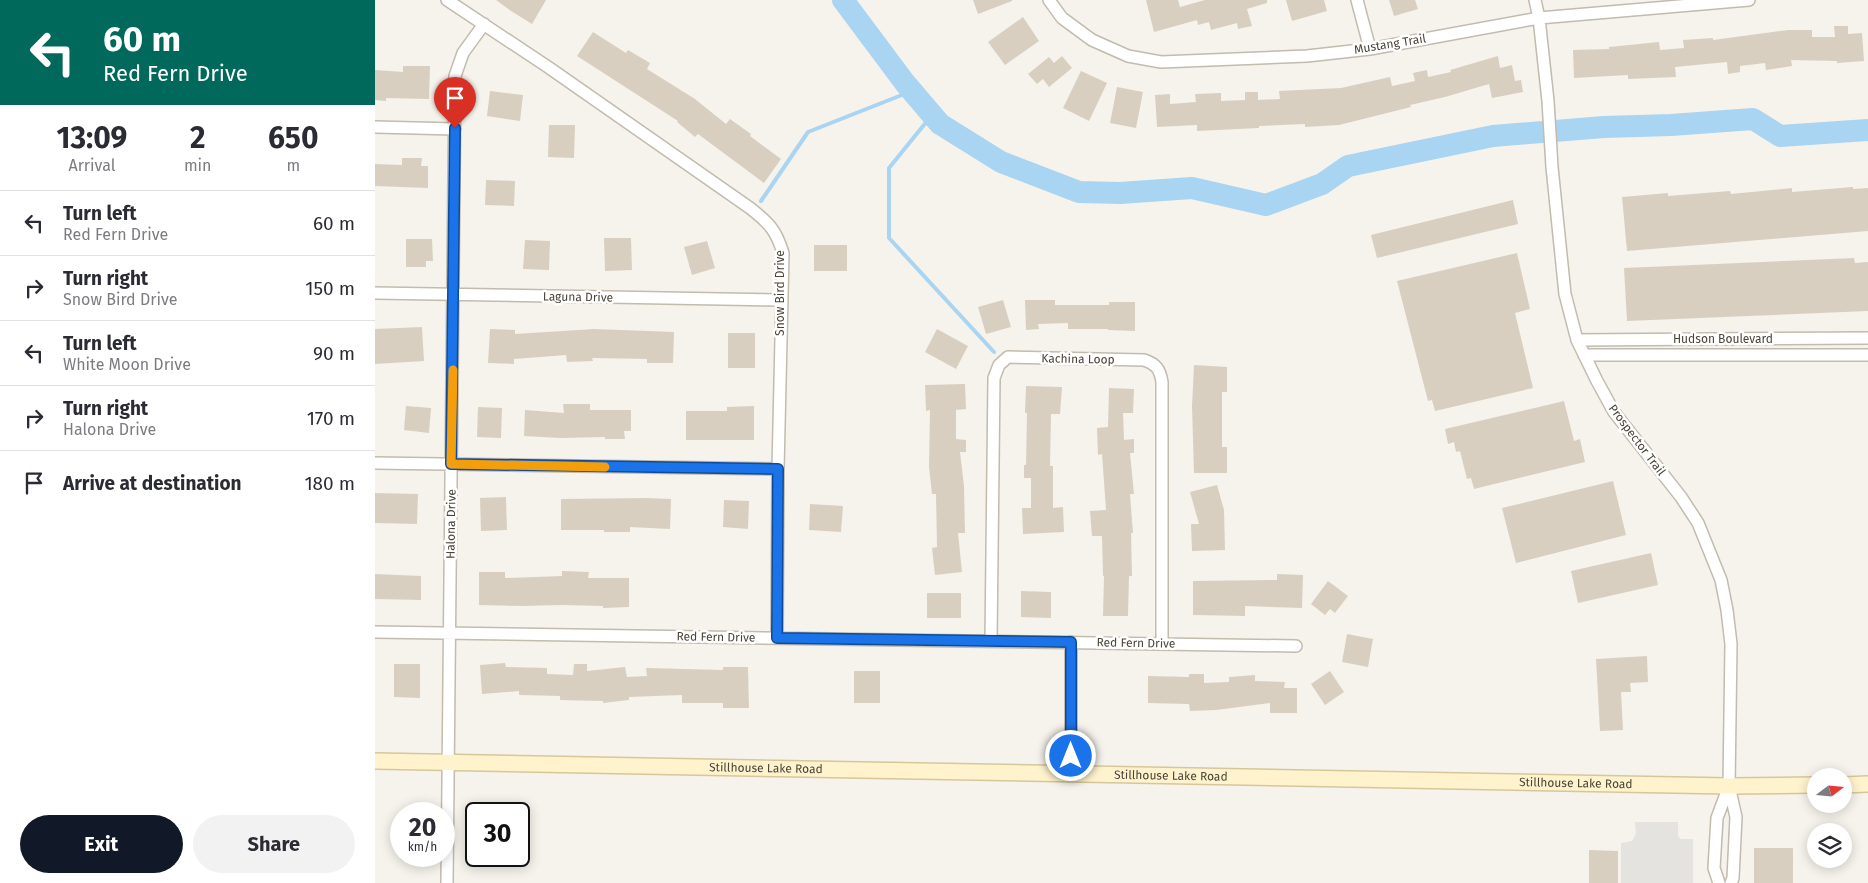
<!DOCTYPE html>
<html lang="en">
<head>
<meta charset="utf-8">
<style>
  body { margin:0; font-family:"Fira Sans",sans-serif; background:#f2f2f3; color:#2b2b33; height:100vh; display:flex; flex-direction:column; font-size:19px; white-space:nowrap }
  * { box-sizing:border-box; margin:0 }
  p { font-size:16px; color:#7c7c81 }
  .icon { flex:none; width:28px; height:28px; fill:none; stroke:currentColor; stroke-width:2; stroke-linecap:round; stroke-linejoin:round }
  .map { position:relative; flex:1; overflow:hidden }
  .drawer { display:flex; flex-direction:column; background:#fff; width:375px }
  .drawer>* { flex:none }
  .banner { background:#00695c; color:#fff; overflow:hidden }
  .needle { width:32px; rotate:74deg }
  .fabs { position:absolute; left:1432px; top:768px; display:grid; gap:10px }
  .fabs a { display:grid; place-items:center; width:45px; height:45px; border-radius:50%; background:#fff; box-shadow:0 2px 12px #0003; font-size:25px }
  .speed { position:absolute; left:15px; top:802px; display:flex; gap:10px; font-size:25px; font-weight:700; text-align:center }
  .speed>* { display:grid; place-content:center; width:65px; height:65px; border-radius:50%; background:#fff; box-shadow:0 2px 12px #0003; line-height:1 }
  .speed small { font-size:12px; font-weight:400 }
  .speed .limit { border:2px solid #111; border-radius:8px; background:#fff; color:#111 }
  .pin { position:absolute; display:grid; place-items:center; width:42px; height:42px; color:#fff; margin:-51px -21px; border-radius:50% 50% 50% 0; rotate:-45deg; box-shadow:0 0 5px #0007 }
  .pin .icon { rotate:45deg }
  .me { position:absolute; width:55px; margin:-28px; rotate:0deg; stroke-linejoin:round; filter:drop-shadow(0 0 4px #0008) }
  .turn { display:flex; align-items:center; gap:18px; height:105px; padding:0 20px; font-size:22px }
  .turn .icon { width:65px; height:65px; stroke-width:2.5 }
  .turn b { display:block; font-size:35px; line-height:42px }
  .eta { display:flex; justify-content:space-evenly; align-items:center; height:85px; text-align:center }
  .eta b { font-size:30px; font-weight:700; line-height:35px }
  .action { display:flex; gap:10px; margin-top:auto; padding:10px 20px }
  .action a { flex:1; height:58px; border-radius:30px; background:#111827; color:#fff; font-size:20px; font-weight:700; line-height:58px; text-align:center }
  .action a+a { background:#f2f2f3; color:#2b2b33 }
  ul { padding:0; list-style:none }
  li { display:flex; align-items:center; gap:15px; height:65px; padding:0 20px; border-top:1px solid #e1e1e2 }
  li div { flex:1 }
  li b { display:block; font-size:19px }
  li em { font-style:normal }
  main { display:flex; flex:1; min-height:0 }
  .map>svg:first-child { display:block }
  .parking { fill:#e5e3e0 }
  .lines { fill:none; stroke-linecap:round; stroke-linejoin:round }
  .stream { stroke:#a9d4f2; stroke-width:4 }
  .river { stroke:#a9d4f2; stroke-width:22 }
  .building { fill:#d8cfc1 }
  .minor-casing { stroke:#c2bbae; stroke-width:14 }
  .secondary-casing { stroke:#d6c79b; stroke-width:18 }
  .minor { stroke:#fff; stroke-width:11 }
  .secondary { stroke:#fff3cd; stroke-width:15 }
  .route-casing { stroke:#114b97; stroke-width:12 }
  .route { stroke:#1a73e8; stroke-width:9 }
  .slow { stroke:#f59e0b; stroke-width:9 }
  .labels { text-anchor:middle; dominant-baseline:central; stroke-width:5; stroke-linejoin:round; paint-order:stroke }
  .street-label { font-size:12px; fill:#4b4439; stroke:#fff }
</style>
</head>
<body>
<main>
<section class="drawer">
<div class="banner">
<div class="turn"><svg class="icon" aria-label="left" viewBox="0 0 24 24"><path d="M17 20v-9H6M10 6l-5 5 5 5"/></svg><div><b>60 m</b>Red Fern Drive</div></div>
</div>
<div class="eta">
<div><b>13:09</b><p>Arrival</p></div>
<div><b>2</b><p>min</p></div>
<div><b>650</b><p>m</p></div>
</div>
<ul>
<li><svg class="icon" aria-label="left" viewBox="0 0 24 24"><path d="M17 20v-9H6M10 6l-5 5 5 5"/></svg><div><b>Turn left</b><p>Red Fern Drive</p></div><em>60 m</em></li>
<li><svg class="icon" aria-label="right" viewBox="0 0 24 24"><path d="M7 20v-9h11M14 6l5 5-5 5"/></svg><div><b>Turn right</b><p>Snow Bird Drive</p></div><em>150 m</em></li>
<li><svg class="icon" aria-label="left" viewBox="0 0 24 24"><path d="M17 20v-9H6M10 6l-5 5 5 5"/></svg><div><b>Turn left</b><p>White Moon Drive</p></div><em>90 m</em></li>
<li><svg class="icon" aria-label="right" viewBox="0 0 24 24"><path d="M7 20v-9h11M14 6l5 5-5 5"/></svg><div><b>Turn right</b><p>Halona Drive</p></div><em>170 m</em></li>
<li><svg class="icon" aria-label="arrive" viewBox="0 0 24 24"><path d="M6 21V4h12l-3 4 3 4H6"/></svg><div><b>Arrive at destination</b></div><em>180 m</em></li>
</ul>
<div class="action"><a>Exit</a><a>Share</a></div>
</section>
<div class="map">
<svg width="1493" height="883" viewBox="0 0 1493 883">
  <rect width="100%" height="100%" fill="#f6f3ec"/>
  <path class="parking" d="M1260 822H1303V835L1305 839H1318V883H1246V843L1257 841 1261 834Z"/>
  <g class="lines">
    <path class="stream" d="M557 115 514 168V238L619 352
      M386 201 433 132 537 91"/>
    <path class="river" d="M468 0 530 83 565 124 626 162 704 192 745 193 817 188 891 205 947 184 973 166 1118 136 1229 127 1296 125 1378 119 1405 136 1493 130"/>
  </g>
  <path class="building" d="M121 0H171L157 24 136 11Z
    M598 0H637V1L603 14Z
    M771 0H803L805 7 830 0H892V3L872 9 877 26 863 29 862 23 836 30 834 22 823 25 822 20 779 32Z
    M911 0H949L952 11 917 21Z
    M1014 0H1040L1043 9 1019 16Z
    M648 17 664 41 630 65 613 42Z
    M1459 26H1473V34L1487 33 1489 61 1462 63V61L1416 60 1417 66 1391 70 1390 63 1365 66V72L1353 74 1352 62 1300 67 1301 77 1253 79V75L1199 78 1198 50 1234 49V47L1284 42 1285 50 1309 48 1308 40 1338 38V40L1413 30H1437V37H1460Z
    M218 32 251 53 253 50 275 63 272 69 320 99 351 124 355 119 376 134 375 136 406 159 389 183 323 134 320 137 302 122 303 121 202 56Z
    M687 56 697 68 674 87 668 79 662 84 653 74 674 57 679 63Z
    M1123 56 1125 68 1137 65 1140 81 1146 80 1148 92 1117 98 1114 84 1070 97 1035 105 1036 107 964 125 930 127V124L884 126V128L822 131V125L782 127 780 95 795 94V104L821 102 820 94 846 93V101L870 100V92H883V100L905 99 904 91 966 88 1015 77 1017 86 1040 81 1038 73 1052 70 1053 77 1076 72 1075 70Z
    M28 66H55L54 99 11 98V101L0 100V70L28 72Z
    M706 71 732 83 714 121 688 108Z
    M742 87 768 92 761 128 735 123Z
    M115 91 148 95 145 121 112 116Z
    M174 125H200L199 158 173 157Z
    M27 158H47L46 166H53V188L0 186V164L27 165Z
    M111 180 140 181 139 206 110 205Z
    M1478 187V189L1493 188V231L1252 251 1247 197 1293 193V196L1355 191 1356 194 1417 188V192Z
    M1138 200 1143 224 1002 258 996 235Z
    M229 238H256L257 270 230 271Z
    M31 239H57L58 261H51V267H31Z
    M150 240 175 241 174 270 148 269Z
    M332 241 340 268 317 275 309 247Z
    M439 245H472V271H439Z
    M1142 253 1155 309 1140 313 1158 388 1060 411 1057 400 1053 401 1022 281Z
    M1479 258 1480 263 1493 262V311L1252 321 1249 268Z
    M628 300 636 327 611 334 603 307Z
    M650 300H680V305H734V302H760V331L733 330V329H693V323L663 324 664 329 651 330Z
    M47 327 49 361 0 364V329Z
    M115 329 140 330V334L219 329 299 332 298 363H272V359L217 358 218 361 192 362 191 355 139 359V364L113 363Z
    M562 329 593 346 581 369 550 352Z
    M353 333H380V368H353Z
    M819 365 852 367V392H847V447H852V473H819L817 406Z
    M590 384 591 409 581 410V439L591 440V452H585L589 486 590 533H583L587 572 560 575 557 548 562 547 561 494H557L554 467 555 410 551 411 550 385Z
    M651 386 687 387 685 414H676L675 466H678V508L688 507 689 532 648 534 647 508H656V478H649V465H651L652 413H650Z
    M734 388 759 389 758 413H748L749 440 759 439V453H755L759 494H755L758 533H756L757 576H754L753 616H728L729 576H728L727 536H717L715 511 731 510 727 454 723 455 722 428 733 427Z
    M1189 401 1199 441 1205 439 1210 462 1099 489 1096 478 1092 479 1085 451 1081 452 1079 442 1073 444 1070 429Z
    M188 404H215V410H256V431H249L250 439H230V437L186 438 149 436 150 410 189 413Z
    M31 406 56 408 54 433 29 430Z
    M379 406V440H311V411H352V407Z
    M103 407 127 408 126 438 102 437Z
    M1238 481 1251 535 1141 563 1127 508Z
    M842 485 849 510 850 550 817 551 816 524H824L815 492Z
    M0 493 43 494 42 524 0 523Z
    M131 497 132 530 106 531 105 498Z
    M271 498 296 499 295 529 255 527V532H229V530H186V499Z
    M349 500 374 501 373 529 348 527Z
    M435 504 468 506 466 532 434 530Z
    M1276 553 1283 585 1203 603 1196 571Z
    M187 571 214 572 213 578H254V607L228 608V606L187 605 147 606 104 605V572H130V578L187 576Z
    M0 574 46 576V600L0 599Z
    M902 574 928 575 927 608 870 606V616L818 615V581L902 580Z
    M953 581 973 596 960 613 955 609 950 615 936 604Z
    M646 591 676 592V618L646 617Z
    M552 593H586V618H552Z
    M972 634 998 639 993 667 967 662Z
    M1272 656 1273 682 1255 683 1256 692H1246L1248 730 1225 731 1221 659Z
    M130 663 131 667 172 668V674L198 675 199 664H212V671L250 667 252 677 272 676 271 668 348 670V667H373L374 708H348V703H307V695L254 697V700L228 703V701L185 700V696L144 695V691L107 694 105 665Z
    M19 664H45V698L19 697Z
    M479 671H505V703H479Z
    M955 671 969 692 950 705 936 684Z
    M814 674H829V683L854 682V677L880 675V681L910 682 909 688H922V713H895V703L841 710 815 711 814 704 773 703V676L814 677Z
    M1379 848H1418V883H1379Z
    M1214 850 1243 851V883H1214Z"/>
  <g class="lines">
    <g class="minor-casing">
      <path id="minor" d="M72 0 173 67 375 208C394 223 401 230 408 253L403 469 402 638
        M674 0 687 18 717 40 753 56 786 62 932 56 995 49 1164 18 1374 0
        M982 0 995 49
        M1160 0 1164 18 1173 101 1177 167 1190 294 1202 340 1222 381 1239 412 1306 497 1323 523 1346 580 1352 610 1356 644 1354 786 1361 817 1358 878 1356 883
        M0 127 80 129
        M0 293 406 300
        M1202 340 1493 338
        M1209 355H1493
        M0 463 403 469
        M0 632 921 646
        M616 641 619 378 624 365 633 357 769 360C781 364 785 369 787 382V644
        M696 775V642
        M72 883 80 76 88 53 109 24
        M1344 883 1339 868 1342 818 1354 786"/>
    </g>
    <g class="secondary-casing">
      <g id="secondary">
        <path id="s1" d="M0 761 1354 786 1441 785"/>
        <path d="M1469 785 1493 784"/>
      </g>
    </g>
    <use href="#minor" class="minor"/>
    <use href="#secondary" class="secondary"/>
  </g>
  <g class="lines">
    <g class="route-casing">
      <path id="route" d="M80 128 76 464 403 469 402 638 696 642V756"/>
    </g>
    <use href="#route" class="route"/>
    <path class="slow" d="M78 370 76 464 230 467"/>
  </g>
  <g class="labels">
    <g class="street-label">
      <text transform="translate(1015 44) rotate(-9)">Mustang Trail</text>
      <text transform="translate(405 293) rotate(-90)">Snow Bird Drive</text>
      <text transform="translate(203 297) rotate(1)">Laguna Drive</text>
      <text x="1348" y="339">Hudson Boulevard</text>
      <text transform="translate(703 359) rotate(1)">Kachina Loop</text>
      <text transform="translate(1262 440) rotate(53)">Prospector Trail</text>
      <text transform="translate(76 524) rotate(-89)">Halona Drive</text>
      <text transform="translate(341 637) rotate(1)">Red Fern Drive</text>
      <text transform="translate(761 643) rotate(1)">Red Fern Drive</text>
      <text stroke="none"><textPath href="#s1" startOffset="391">Stillhouse Lake Road</textPath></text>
      <text stroke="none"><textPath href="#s1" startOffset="796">Stillhouse Lake Road</textPath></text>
      <text stroke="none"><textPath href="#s1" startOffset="1201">Stillhouse Lake Road</textPath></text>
    </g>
  </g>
</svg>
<div class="fabs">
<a><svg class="needle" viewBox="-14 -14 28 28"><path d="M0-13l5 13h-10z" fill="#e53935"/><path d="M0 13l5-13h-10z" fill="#7c7c81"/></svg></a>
<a><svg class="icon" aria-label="layers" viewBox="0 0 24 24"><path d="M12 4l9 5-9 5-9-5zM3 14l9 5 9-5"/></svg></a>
</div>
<div class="speed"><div>20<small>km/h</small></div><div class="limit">30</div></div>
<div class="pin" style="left:80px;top:128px;background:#d93025"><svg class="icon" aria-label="arrive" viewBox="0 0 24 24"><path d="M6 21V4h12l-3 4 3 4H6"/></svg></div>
<svg class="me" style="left:696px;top:756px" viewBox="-20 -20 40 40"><circle r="17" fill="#1a73e8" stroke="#fff" stroke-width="3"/><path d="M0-11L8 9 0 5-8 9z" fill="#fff"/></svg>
</div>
</main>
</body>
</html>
